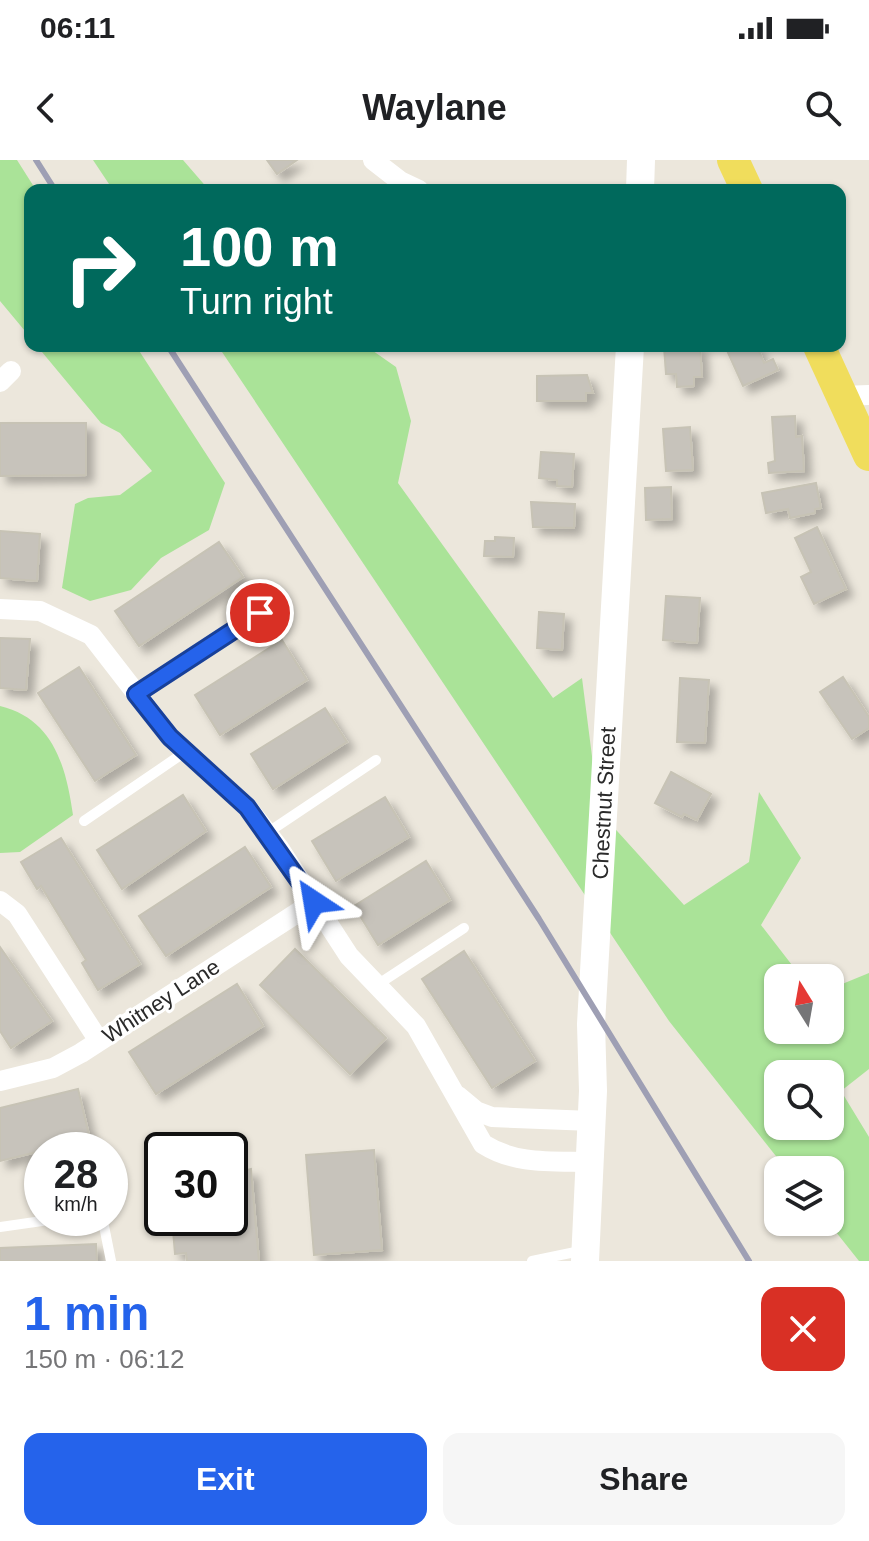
<!DOCTYPE html>
<html lang="en">
<head>
<meta charset="utf-8">
<style>
  body { margin:0; font-family:Arial,sans-serif; background:#f6f6f6; color:#202124; height:100vh; display:flex; flex-direction:column; font-size:30px; white-space:nowrap }
  * { box-sizing:border-box; margin:0 }
  p { font-size:26px; color:#757577 }
  .icon { flex:none; width:44px; height:44px; fill:none; stroke:currentColor; stroke-width:2; stroke-linecap:round; stroke-linejoin:round }
  .map { position:relative; height:1101px; overflow:hidden }
  .sheet { display:flex; flex-direction:column; background:#fff; flex:1 }
  .sheet>* { flex:none }
  .banner { position:absolute; left:24px; top:24px; width:822px; height:168px; border-radius:16px; box-shadow:0 2px 6px #0004; background:#00695c; color:#fff; overflow:hidden }
  .needle { width:52px; rotate:349deg }
  .controls { position:absolute; left:764px; top:804px; display:grid; gap:16px }
  .controls a { display:grid; place-items:center; width:80px; height:80px; border-radius:16px; background:#fff; box-shadow:0 2px 6px #0004; font-size:40px }
  .speed { position:absolute; left:24px; top:972px; display:flex; gap:16px; font-size:40px; font-weight:700; text-align:center }
  .speed>* { display:grid; place-content:center; width:104px; height:104px; border-radius:50%; background:#fff; box-shadow:0 2px 6px #0004; line-height:1 }
  .speed small { font-size:20px; font-weight:400 }
  .speed .limit { border:4px solid #111; border-radius:12px; background:#fff; color:#111 }
  .pin { position:absolute; display:grid; place-items:center; width:68px; height:68px; color:#fff; margin:-34px; border:4px solid #fff; border-radius:50%; box-shadow:0 2px 8px #0007 }
  .me { position:absolute; width:88px; margin:-44px; rotate:327deg; stroke-linejoin:round; filter:drop-shadow(0 0 6px #0008) }
  .turn { display:flex; align-items:center; gap:28px; height:168px; padding:0 24px; font-size:36px }
  .turn .icon { width:104px; height:104px; stroke-width:2.5 }
  .turn b { display:block; font-size:56px; line-height:68px }
  .round { display:grid; place-items:center; flex:none; width:84px; height:84px; border-radius:16px; background:#f6f6f6 }
  .overview { display:flex; align-items:center; justify-content:space-between; height:136px; padding:0 24px }
  h1 { font-size:48px; font-weight:700; line-height:60px; color:#2563eb }
  .action { display:flex; gap:16px; margin-top:auto; padding:16px 24px }
  .action a { flex:1; height:92px; border-radius:16px; background:#2563eb; color:#fff; font-size:32px; font-weight:700; line-height:92px; text-align:center }
  .action a+a { background:#f6f6f6; color:#202124 }
  .status { display:flex; justify-content:space-between; align-items:center; height:56px; padding:0 40px; background:#fff; direction:ltr }
  .status svg { height:22px; fill:currentColor }
  header { display:flex; justify-content:space-between; align-items:center; height:104px; padding:0 24px; background:#fff; font-size:36px; font-weight:700 }
  .map>svg:first-child { display:block }
  .green { fill:#aae398; fill-rule:evenodd }
  .building { fill:#c7c3bb; stroke:#c7c3b5; stroke-width:2; filter:url(#shadow) }
  .lines { fill:none; stroke-linecap:round; stroke-linejoin:round }
  .lane { stroke:#fff; stroke-width:10 }
  .street { stroke:#fff; stroke-width:20 }
  .secondary { stroke:#fff; stroke-width:28 }
  .primary { stroke:#f0dd5c; stroke-width:32 }
  .rail { stroke:#9e9fb4; stroke-width:6 }
  .route-casing { stroke:#184099; stroke-width:20 }
  .route { stroke:#2563eb; stroke-width:14 }
  .labels { text-anchor:middle; dominant-baseline:central; stroke-width:6; stroke-linejoin:round; paint-order:stroke }
  .street-label { font-size:22px; fill:#2a2a2a; stroke:#fff }
</style>
</head>
<body>
<div class="status"><b>06:11</b><svg viewBox="0 0 49 12"><path d="M0 12V9h3v3zM5 12V6h3v6zM10 12V3h3v9zM15 12V0h3v12zM26 1h20v11H26zM47 4h2v5h-2z"/></svg></div>
<header><svg class="icon" aria-label="back" viewBox="0 0 24 24"><path d="M15 5l-7 7 7 7"/></svg>Waylane<svg class="icon" aria-label="search" viewBox="0 0 24 24"><circle cx="10" cy="10" r="6"/><path d="M15 15l6 6"/></svg></header>
<div class="map">
<svg width="869" height="1101" viewBox="0 0 869 1101">
  <defs>
    <filter id="shadow"><feDropShadow dx="7" dy="7" stdDeviation="4" flood-color="#0004"/></filter>
  </defs>
  <rect width="100%" height="100%" fill="#ece7dc"/>
  <path class="green" d="M0 0H17L36 30H30V177L0 141Z
    M93 0H183L209 30H113Z
    M37 186H136L225 323 209 370 161 398 131 430 90 441 62 428 75 344 88 338 120 335 152 311 120 273 101 263Z
    M218 186H366L396 207 411 261 398 323 553 538 582 518 599 651 684 745 749 702 759 632 801 698 761 765 802 818H778V870H830V829L869 813V909L841 931 869 977V1101H859L828 1062 830 1010H787L669 861ZM778 914H830V966H778Z
    M0 546C54 559 66 607 73 655L20 692 0 693Z"/>
  <path class="building" d="M267 0H297L277 14Z
    M700 186 702 217H694V226L677 227 676 214H666L664 187Z
    M725 186H757L764 203 773 199 778 210 743 226Z
    M587 215 593 233H586V241H537V216Z
    M795 256 796 277 802 276 804 311 769 313 768 303 775 301 772 257Z
    M0 263H86V315L0 316Z
    M690 267 693 310 666 311 663 269Z
    M541 292 574 294 572 327 557 326V320L539 318Z
    M816 323 821 348 815 349V353L790 358 788 349 766 353 762 333Z
    M671 327 672 359 646 360 645 328Z
    M531 342 575 344 574 368 533 367Z
    M817 367 846 429 814 444 801 417 811 412 795 378Z
    M0 371 40 374 37 421 0 418Z
    M495 377 514 378 513 397 484 396 485 381H495Z
    M219 382 243 417 139 486 115 451Z
    M666 436 700 438 697 483 663 480Z
    M539 452 564 454 562 490 537 488Z
    M0 478 30 479 26 530 0 528Z
    M282 480 307 520 220 575 195 535Z
    M79 507 136 595 95 621 38 533Z
    M843 517 869 557V568L852 579 820 532Z
    M680 518 709 520 705 583 677 582Z
    M325 548 347 582 273 629 251 594Z
    M671 612 711 634 697 660 684 654 682 657 655 643Z
    M183 635 206 671 122 729 97 690Z
    M385 637 409 677 336 721 312 681Z
    M61 678 140 804 98 830 82 803 86 800 41 726 37 729 21 702Z
    M245 687 271 727 166 796 139 756Z
    M426 701 450 740 378 785 354 746Z
    M0 787 52 861 11 888 0 871Z
    M295 789 386 878 350 914 260 825Z
    M464 791 535 901 492 928 422 819Z
    M237 824 263 866 156 934 129 892Z
    M78 929 90 979 0 1001V948Z
    M374 990 382 1090 314 1095 306 995Z
    M251 1009 259 1101H187L186 1093 175 1094 172 1058H230V1014Z
    M96 1084 97 1101H0V1088Z"/>
  <g class="lines">
    <path class="lane" d="M136 534 260 453
      M84 661 185 592
      M267 673 376 600
      M377 825 464 768
      M86 1058 104 1066 111 1101
      M0 1067 63 1058
      M532 1101 585 1090"/>
    <path class="street" d="M373 0 400 21 419 30
      M0 222 11 211
      M842 236 869 235
      M0 449 40 451 91 475 170 577 247 647 279 688 349 796 416 866 483 984C516 1005 552 1001 590 1002
      M0 741 17 754 99 881
      M0 921 53 908 81 893 314 742
      M458 936 476 951 492 957 592 961"/>
    <path class="secondary" d="M640 30 641 0
      M585 1101 593 931 591 864 630 186"/>
    <path class="primary" d="M733 0 747 30
      M819 186 869 295"/>
    <path class="rail" d="M36 0 55 30
      M168 186 539 759 749 1101"/>
  </g>
  <g class="lines">
    <g class="route-casing">
      <path id="route" d="M260 453 136 534 170 577 247 647 314 742"/>
    </g>
    <use href="#route" class="route"/>
  </g>
  <g class="labels">
    <g class="street-label">
      <text transform="translate(604 643) rotate(-87)">Chestnut Street</text>
      <text transform="translate(161 841) rotate(-33)">Whitney Lane</text>
    </g>
  </g>
</svg>
<div class="controls">
<a><svg class="needle" viewBox="-14 -14 28 28"><path d="M0-13l5 13h-10z" fill="#e53935"/><path d="M0 13l5-13h-10z" fill="#757577"/></svg></a>
<a><svg class="icon" aria-label="search" viewBox="0 0 24 24"><circle cx="10" cy="10" r="6"/><path d="M15 15l6 6"/></svg></a>
<a><svg class="icon" aria-label="layers" viewBox="0 0 24 24"><path d="M12 4l9 5-9 5-9-5zM3 14l9 5 9-5"/></svg></a>
</div>
<div class="speed"><div>28<small>km/h</small></div><div class="limit">30</div></div>
<div class="pin" style="left:260px;top:453px;background:#d93025"><svg class="icon" aria-label="arrive" viewBox="0 0 24 24"><path d="M6 21V4h12l-3 4 3 4H6"/></svg></div>
<svg class="me" style="left:314px;top:742px" viewBox="-20 -20 40 40"><path d="M0-17L14 15 0 8-14 15z" fill="#2563eb" stroke="#fff" stroke-width="4"/></svg>
<div class="banner">
<div class="turn"><svg class="icon" aria-label="right" viewBox="0 0 24 24"><path d="M7 20v-9h11M14 6l5 5-5 5"/></svg><div><b>100 m</b>Turn right</div></div>
</div>
</div>
<section class="sheet">
<div class="overview"><div><h1>1 min</h1><p>150 m · 06:12</p></div><a class="round" style="background:#d93025;color:#fff"><svg class="icon" aria-label="close" viewBox="0 0 24 24"><path d="M6 6l12 12M18 6L6 18"/></svg></a></div>
<div class="action"><a>Exit</a><a>Share</a></div>
</section>
</body>
</html>
